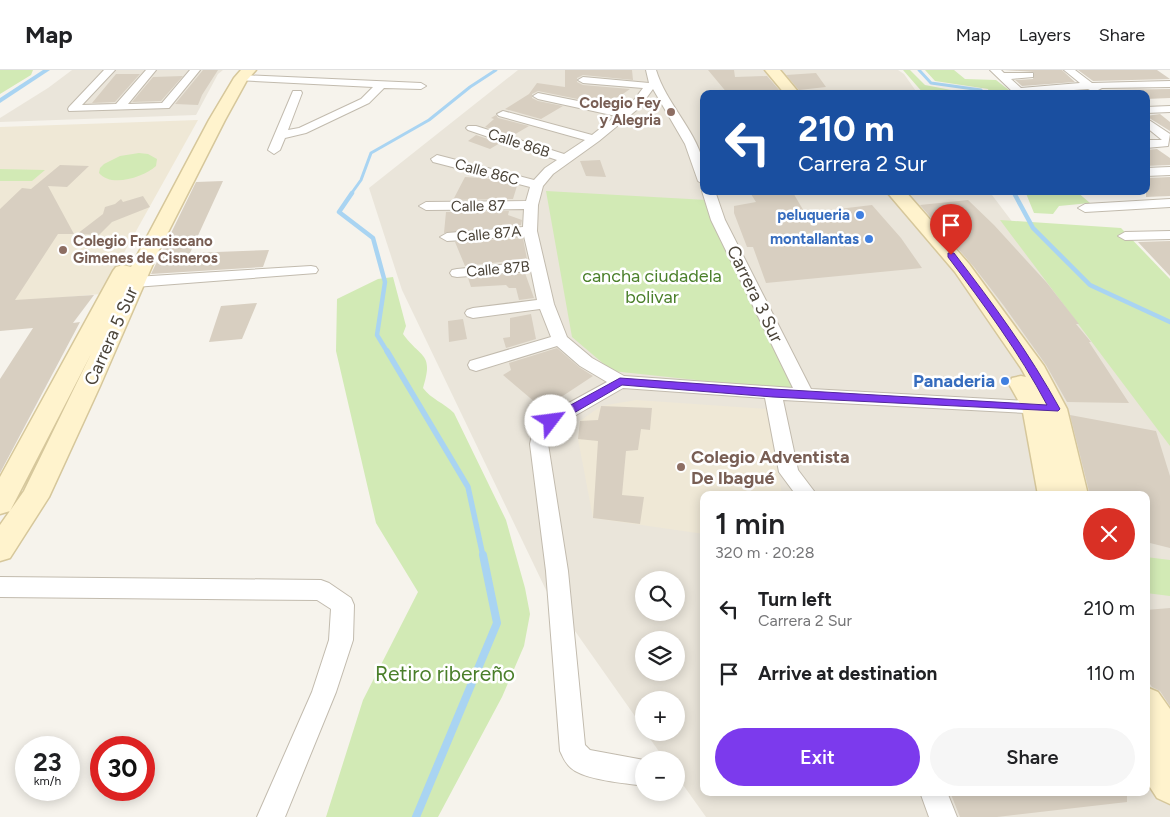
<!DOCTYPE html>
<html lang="en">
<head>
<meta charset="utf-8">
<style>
  body { margin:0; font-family:Figtree,sans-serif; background:#f6f6f6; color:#202124; height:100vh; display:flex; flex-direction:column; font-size:19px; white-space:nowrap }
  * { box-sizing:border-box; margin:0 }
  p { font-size:16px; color:#757577 }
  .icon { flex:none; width:28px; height:28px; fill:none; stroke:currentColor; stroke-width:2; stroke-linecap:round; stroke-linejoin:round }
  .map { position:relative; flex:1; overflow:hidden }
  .panel { position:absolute; left:700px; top:421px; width:450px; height:305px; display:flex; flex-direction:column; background:#fff; border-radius:10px; box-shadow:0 2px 12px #0003 }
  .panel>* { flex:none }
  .guide { position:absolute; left:700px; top:20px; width:450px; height:105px; border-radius:10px; box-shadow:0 2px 12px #0003; background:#1a4fa0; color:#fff; overflow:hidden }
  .controls { position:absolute; left:635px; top:501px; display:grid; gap:10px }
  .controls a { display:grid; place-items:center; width:50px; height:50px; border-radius:50%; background:#fff; box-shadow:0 2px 12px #0003; font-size:25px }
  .speed { position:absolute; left:15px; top:666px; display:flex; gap:10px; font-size:25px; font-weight:700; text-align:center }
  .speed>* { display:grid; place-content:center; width:65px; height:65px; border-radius:50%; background:#fff; box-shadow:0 2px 12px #0003; line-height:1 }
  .speed small { font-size:12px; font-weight:400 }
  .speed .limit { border:8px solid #d22; background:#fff; color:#111 }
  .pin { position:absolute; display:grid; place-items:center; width:42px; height:42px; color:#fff; margin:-51px -21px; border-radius:50% 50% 50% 0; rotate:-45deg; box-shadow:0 0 5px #0007 }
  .pin .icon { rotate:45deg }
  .me { position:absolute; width:55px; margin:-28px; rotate:60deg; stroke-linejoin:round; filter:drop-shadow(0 0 4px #0008) }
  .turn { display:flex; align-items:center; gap:18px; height:105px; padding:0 15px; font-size:22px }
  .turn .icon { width:65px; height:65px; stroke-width:2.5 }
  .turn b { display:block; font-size:35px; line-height:42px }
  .round { display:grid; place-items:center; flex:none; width:52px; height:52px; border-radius:26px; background:#f6f6f6 }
  .overview { display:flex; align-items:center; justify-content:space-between; height:85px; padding:0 15px }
  h1 { font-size:30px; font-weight:600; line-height:38px }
  .cta { display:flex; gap:10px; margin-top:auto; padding:10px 15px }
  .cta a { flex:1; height:58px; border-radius:30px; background:#7c3aed; color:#fff; font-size:20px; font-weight:600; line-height:58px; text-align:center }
  .cta a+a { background:#f6f6f6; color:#202124 }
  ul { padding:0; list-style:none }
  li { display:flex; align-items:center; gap:15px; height:65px; padding:0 15px }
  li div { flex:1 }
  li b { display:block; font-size:19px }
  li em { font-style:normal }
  header { display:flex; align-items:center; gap:30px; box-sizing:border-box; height:70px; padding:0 25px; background:#fff; border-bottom:1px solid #e0e0e0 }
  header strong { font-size:24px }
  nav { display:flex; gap:28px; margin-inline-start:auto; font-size:18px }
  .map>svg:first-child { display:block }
  .residential { fill:#eae5da; fill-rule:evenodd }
  .education { fill:#efe8d6 }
  .green { fill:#d2eab5 }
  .water { fill:#a9d4f2 }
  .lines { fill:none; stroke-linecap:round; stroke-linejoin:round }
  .stream-far3 { stroke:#a9d4f2; stroke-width:3 }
  .stream-far2 { stroke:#a9d4f2; stroke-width:4.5 }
  .stream-far1 { stroke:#a9d4f2; stroke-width:5.5 }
  .stream { stroke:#a9d4f2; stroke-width:8 }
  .building { fill:#d8cfc1 }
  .street-casing { stroke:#c2bbae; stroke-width:2 }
  .secondary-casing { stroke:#d6c79b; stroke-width:3 }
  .street { fill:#fff; fill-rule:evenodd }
  .secondary { fill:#fff3cd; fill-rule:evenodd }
  .route { fill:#7c3aed; stroke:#51269a }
  .education-dot { fill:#8d6e63; stroke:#fff; stroke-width:2 }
  .shop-dot { fill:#3f7fe0; stroke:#fff; stroke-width:2 }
  .labels { text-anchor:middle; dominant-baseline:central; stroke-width:5; stroke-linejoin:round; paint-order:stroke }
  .far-education-label { font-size:15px; font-weight:bold; fill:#785e54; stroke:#fff; text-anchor:end }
  .far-street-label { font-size:15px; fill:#4b4439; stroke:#fff }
  .far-shop-label { font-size:15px; font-weight:bold; fill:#366cbe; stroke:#fff; text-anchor:end }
  .park-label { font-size:18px; fill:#4a7f2a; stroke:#fff }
  .street-label { font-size:18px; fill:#4b4439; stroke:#fff }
  .shop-label { font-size:18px; font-weight:bold; fill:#366cbe; stroke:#fff; text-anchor:end }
  .education-label { font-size:18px; font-weight:bold; fill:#785e54; stroke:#fff; text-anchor:start }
  .near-park-label { font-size:21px; fill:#4a7f2a; stroke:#fff }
</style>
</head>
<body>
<header>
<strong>Map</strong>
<nav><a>Map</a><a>Layers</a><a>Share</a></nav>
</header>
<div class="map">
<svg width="1170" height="747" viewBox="0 0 1170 747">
  <rect width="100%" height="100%" fill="#f6f3ec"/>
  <path class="residential" d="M72 0H223L218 4 196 45 0 52V48L48 18Z
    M518 0H898L904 4 918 24H704V121H989L1170 362V747H706L676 705V690H665L646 663 676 662V630H644V659L546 520 402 220 369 118ZM704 425H1146V722H704ZM644 510H676V542H644ZM644 570H676V602H644Z"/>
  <path class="education" d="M198 50 101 224 0 233V57Z
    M636 330 768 339 782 425H704V464L593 448 578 369 580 351 601 336Z"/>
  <path class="green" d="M0 0H33L31 5 0 24Z
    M903 0H910L925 15 972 24H924Z
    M925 0H954L965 9 996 10 1014 24H990L988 19 935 11Z
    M139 83 148 84 157 89 156 96C144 107 111 118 99 103L100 98 104 94 120 86Z
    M0 99 45 100 32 111H0Z
    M546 121 707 130 799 321 612 301 572 267Z
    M1025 121H1076L1090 133 1059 136 1053 144 1034 143Z
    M1000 150 1121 158 1170 209V376Z
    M393 207 406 256 403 264C421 289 434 282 423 318 431 329 444 333 454 343L506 450 525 518 530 544 524 576 502 627 438 747H326L363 630 418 522 376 453 336 281 337 229 378 209Z
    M1146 487 1170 490V526L1146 523Z"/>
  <path class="water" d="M43 0H50L0 33V28Z"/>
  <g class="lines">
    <path class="stream-far3" d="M919 0 931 13 981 20 983 24
      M1013 121 1015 124
      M351 124 361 110 371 83 429 50 470 17 496 0"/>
    <path class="stream-far2" d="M352 123 339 142 373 168 385 212 377 265 388 283
      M1014 123 1033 158 1090 215 1170 252"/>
    <path class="stream-far1" d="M387 281 468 417 483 486"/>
    <path class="stream" d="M416 747 497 553 483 485"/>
  </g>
  <path class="building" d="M203 0H218L202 25 198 35 175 34Z
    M565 0H632L633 10 583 5 577 8V12L583 15 630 19 607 35 538 21 532 24V28L538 31 563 36 541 49 505 39 529 24 537 13 565 17Z
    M708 0H734L735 7 767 6 780 21 762 23 754 21 728 24Z
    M1004 0H1062L1075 12 1022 16 1015 10 1033 9 1034 2Z
    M1078 0H1157L1170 9 1093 11Z
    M816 3 826 17 799 20 786 5Z
    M116 4H140L115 32 92 33Z
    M183 6 161 31 132 32 153 7Z
    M1170 19V28L1146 29V24H1070L1069 22 1088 21 1095 24 1102 20Z
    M1160 44 1170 52V61L1146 46Z
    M496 45 498 48 529 56 512 66 485 57 494 49 491 48Z
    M476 65 500 73 490 79 468 71Z
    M1157 79 1170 88V95L1146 96V80Z
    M600 90 606 107 586 106 580 91Z
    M60 95 89 96 67 117 48 116 74 164H58L15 230 94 225 73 253 80 252 0 403V309L33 258 0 261V139L22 118 31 119Z
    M465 107 492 109 517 116 513 129 453 130Z
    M1170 107V126L1146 127V108Z
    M223 111 190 183 269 180 263 197 151 204 196 112Z
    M749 121H792L805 143 872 135 901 168 922 198 766 213 753 177H747L734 143V136L756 132Z
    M143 126 150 137 112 152 99 165 77 164 103 144 105 137 115 134 121 129 123 132Z
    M968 130 994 155 1047 213 1079 254H1076L1091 272H1089L1129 333 1067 332 1046 295 1004 236 974 197 920 135Z
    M509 141 508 145 522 150 521 155 444 163 446 142Z
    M523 168 527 189 465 196 455 172Z
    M1170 171V206L1138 172Z
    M525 203 534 228 519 230 516 218H509L506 215 471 217 468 208Z
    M257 233 242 269 209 272 221 236Z
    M531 244 536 269 506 278 503 268 510 267V248Z
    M463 249 467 269 449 272 448 251Z
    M557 278 579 297 593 306 543 339 503 305 511 300 509 293Z
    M601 336 652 338 650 360 641 359 638 380 626 381 622 425 644 427 640 454 593 448 598 371 578 369 580 351 598 350Z
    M1070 345 1156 361 1170 406V478L1146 472V425H1090Z
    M1170 538V636L1160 621 1152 617 1146 608V540Z
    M950 722H1127V732L997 747H960Z"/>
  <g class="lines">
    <g class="street-casing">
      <path id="street" d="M104 0H115L82 35 116 34 146 0H156L128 34 162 33 190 0H200L169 38 69 41 68 39 69 37Z
        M646 0H656C666 33 694 58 703 91 705 98 704 107 704 115L698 111 685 74 653 19 639 38 599 71 553 104 543 116 538 135 537 161 554 234 567 267 592 288 624 306 793 318 711 150 702 121 704 118V121H715L725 150 811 319 1046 332 1052 334 1055 338 1052 342 1046 344 783 330 798 400 817 425H796L779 402 765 328 623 318 557 356 551 363 548 374 568 501 585 675 590 680 644 690V716C625 713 584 710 571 698 565 693 563 687 560 681L546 501 530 374 533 361 545 346 607 312 580 296 557 276 476 301 470 299 468 295 470 291 551 267 540 239 473 248 467 246 465 243 467 240 473 238 537 230 531 201 457 207 452 206 450 203 452 200 457 199 530 192 524 166 447 171 440 167 447 163 523 157 524 139 426 140 419 136 426 132 526 131 530 117 433 92 431 89 437 85 534 110 545 98 557 90 468 60 466 58 468 56H476L564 84 585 70 499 46 497 44 503 41 592 65 616 46 538 29 533 26 538 23 623 40 631 34 643 18 583 13 578 10 583 7 649 13Z
        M990 0H1001L1004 3H1033V7L1011 9 1021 18 1080 13 1064 0H1075L1092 13 1170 11V17L1102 18 1094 22 1088 19 1015 24Z
        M241 5 421 13 426 16 421 19 384 18 369 33 306 63 285 68 280 80 274 84 268 80 293 21H301L302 23 288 60 299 58 361 29 373 17 237 10 236 8Z
        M1170 36V42L1146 43V37Z
        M1146 48 1170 64 1168 76 1146 78V70H1162L1146 57Z
        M1170 97V105L1146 106V98Z
        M1170 129V137L1085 142 1078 138 1085 134Z
        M1170 161V169L1125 170 1118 166 1125 162Z
        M311 196 316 197 318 200 316 203 135 217 130 215 127 212 130 209 135 207Z
        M0 507 321 510 329 513 351 528 354 535 353 570 336 622 285 747H257L312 622 329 570 331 539 317 530 0 527Z
        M920 722H947L957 747H929Z"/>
    </g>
    <g class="secondary-casing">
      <path id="secondary" d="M241 0H256L247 10 225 50 159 180 100 316 49 427 10 488 0 491V455L24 421 91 284 10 441 0 444V407L113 201 116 197 123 195 131 197 209 50 234 8Z
        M765 0H780L800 24H785Z
        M886 121H905L969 194 1044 296 1067 339 1088 425H1038L1022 337 1009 314 1012 308 1021 306 1026 307 1021 298 955 202Z
        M1146 617 1158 622 1170 639V734L1157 728 1146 711Z"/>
    </g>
    <use href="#street" class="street"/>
    <use href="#secondary" class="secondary"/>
  </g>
  <path class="route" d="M948 183H954C994 235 1028 281 1060 339L1058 341 773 327 622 315 555 354 551 355 546 351 547 348 620 308 773 319 1047 335C1019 282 984 235 948 187Z"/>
  <g class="education-dot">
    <circle cx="671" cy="42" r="5"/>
    <circle cx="63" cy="180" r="5"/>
    <circle cx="681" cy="397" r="5"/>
  </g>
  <g class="shop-dot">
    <circle cx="860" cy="145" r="5"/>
    <circle cx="869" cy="169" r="5"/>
    <circle cx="1005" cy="311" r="5"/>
  </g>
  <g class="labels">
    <g class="far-education-label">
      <text x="661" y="33">Colegio Fey<tspan x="661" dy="17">y Alegria</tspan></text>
      <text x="73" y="171" text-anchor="start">Colegio Franciscano<tspan x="73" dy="17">Gimenes de Cisneros</tspan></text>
    </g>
    <g class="far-street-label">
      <text transform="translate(519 73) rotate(18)">Calle 86B</text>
      <text transform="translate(487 102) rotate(15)">Calle 86C</text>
      <text transform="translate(478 136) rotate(-1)">Calle 87</text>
      <text transform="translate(489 164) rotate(-5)">Calle 87A</text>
      <text transform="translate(498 199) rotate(-5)">Calle 87B</text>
    </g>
    <g class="far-shop-label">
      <text x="850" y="145">peluqueria</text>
      <text x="859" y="169">montallantas</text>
    </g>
    <g class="park-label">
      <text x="652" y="206">cancha ciudadela<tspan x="652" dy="21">bolivar</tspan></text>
    </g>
    <g class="street-label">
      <text transform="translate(755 224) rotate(64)">Carrera 3 Sur</text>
      <text transform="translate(111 266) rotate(-66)">Carrera 5 Sur</text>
    </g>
    <g class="shop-label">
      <text x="995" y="311">Panaderia</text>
    </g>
    <g class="education-label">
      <text x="691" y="387">Colegio Adventista<tspan x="691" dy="21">De Ibagué</tspan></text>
    </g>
    <g class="near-park-label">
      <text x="445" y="603">Retiro ribereño</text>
    </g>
  </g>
</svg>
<div class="controls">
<a><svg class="icon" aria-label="search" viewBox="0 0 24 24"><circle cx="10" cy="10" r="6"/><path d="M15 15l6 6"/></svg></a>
<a><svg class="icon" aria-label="layers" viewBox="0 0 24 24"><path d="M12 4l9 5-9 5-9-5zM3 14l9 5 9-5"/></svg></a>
<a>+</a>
<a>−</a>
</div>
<div class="speed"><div>23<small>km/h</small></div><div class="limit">30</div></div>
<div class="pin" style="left:951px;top:185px;background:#d93025"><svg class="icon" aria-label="arrive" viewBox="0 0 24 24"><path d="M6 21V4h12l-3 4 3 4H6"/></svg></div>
<svg class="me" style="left:551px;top:351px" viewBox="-20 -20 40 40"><circle r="19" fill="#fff"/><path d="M0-13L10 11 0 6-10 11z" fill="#7c3aed"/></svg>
<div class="guide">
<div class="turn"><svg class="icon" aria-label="left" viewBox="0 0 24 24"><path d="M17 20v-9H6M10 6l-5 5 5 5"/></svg><div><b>210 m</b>Carrera 2 Sur</div></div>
</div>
<section class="panel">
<div class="overview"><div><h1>1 min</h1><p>320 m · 20:28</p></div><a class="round" style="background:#d93025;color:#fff"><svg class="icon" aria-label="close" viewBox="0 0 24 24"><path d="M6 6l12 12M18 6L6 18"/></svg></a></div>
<ul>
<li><svg class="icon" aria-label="left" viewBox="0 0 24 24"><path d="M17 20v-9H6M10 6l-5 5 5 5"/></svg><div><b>Turn left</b><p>Carrera 2 Sur</p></div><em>210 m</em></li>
<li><svg class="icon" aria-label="arrive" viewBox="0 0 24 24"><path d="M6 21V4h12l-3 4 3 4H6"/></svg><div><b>Arrive at destination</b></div><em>110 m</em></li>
</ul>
<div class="cta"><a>Exit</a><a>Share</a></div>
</section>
</div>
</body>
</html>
